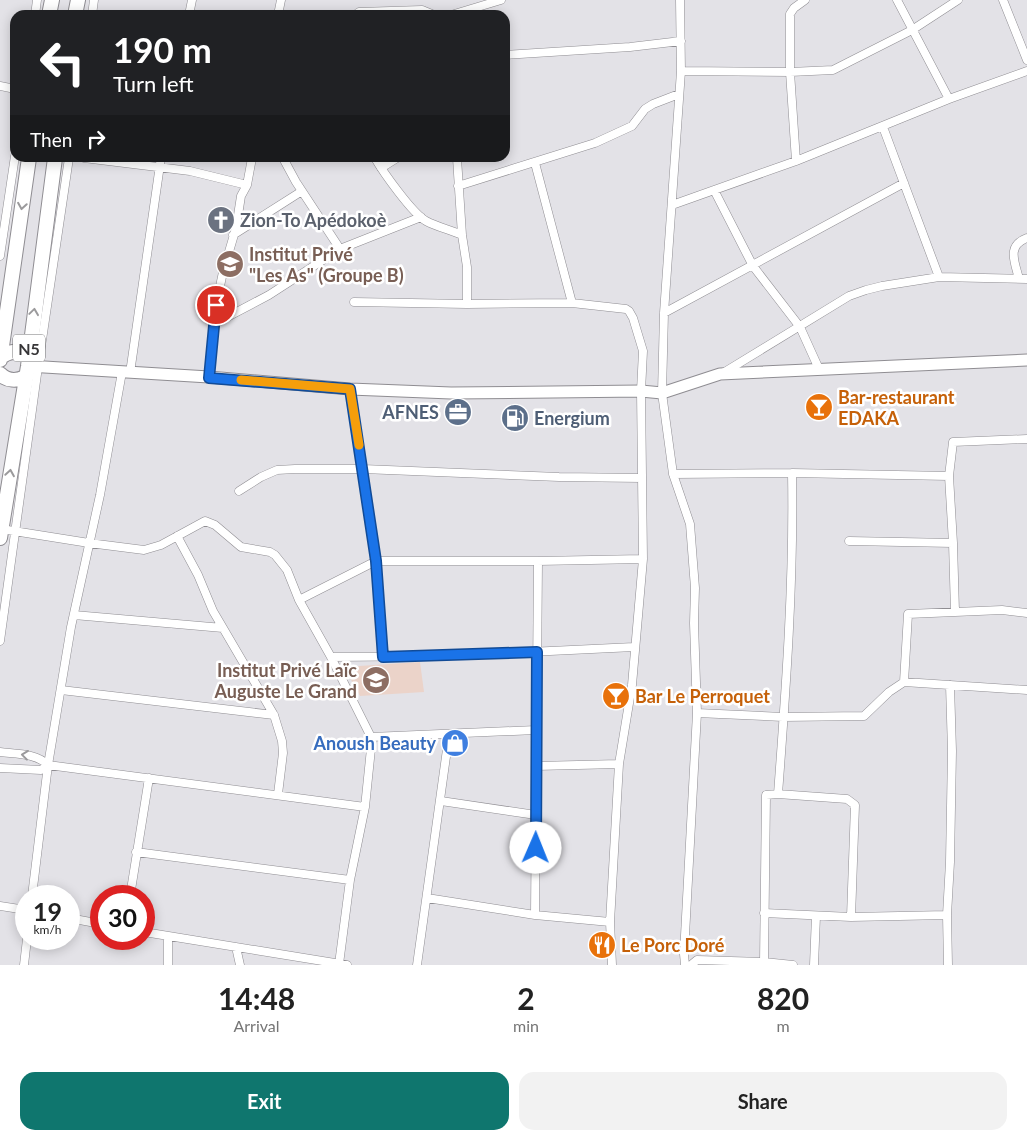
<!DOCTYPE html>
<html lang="en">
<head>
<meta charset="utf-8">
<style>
  body { margin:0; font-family:Lato,sans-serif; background:#f2f2f2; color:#222; height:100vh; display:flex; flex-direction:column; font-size:19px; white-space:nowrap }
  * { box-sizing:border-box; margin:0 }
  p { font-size:16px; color:#767676 }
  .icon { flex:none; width:28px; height:28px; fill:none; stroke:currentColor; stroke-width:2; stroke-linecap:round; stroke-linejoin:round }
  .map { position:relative; height:965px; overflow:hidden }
  .side { display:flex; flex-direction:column; background:#fff; flex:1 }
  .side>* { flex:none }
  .banner { position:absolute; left:10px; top:10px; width:500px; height:152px; border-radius:15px; box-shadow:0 2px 12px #0003; background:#202124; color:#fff; overflow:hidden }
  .speed { position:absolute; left:15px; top:885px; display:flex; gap:10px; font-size:25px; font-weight:700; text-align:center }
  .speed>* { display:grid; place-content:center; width:65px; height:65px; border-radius:50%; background:#fff; box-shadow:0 2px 12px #0003; line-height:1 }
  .speed small { font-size:12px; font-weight:400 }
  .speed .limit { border:8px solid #d22; background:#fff; color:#111 }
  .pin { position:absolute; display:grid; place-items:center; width:42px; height:42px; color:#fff; margin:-21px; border:2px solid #fff; border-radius:50%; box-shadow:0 1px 5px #0007 }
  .me { position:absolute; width:55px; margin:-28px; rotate:1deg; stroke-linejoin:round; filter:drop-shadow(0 0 4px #0008) }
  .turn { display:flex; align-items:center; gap:18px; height:105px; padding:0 20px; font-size:22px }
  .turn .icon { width:65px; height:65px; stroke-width:2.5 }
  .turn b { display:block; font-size:35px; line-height:42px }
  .then { display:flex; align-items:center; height:48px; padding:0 20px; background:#0003; gap:10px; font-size:19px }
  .eta { display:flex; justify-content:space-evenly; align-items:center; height:85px; text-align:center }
  .eta b { font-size:30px; font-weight:700; line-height:35px }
  .action { display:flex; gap:10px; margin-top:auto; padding:10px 20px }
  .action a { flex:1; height:58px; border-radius:15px; background:#0f766e; color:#fff; font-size:20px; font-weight:700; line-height:58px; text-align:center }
  .action a+a { background:#f2f2f2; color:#222 }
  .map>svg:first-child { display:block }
  .education { fill:#ebd3c9 }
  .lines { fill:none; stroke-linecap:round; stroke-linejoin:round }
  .street-casing { stroke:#8f8d92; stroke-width:9 }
  .secondary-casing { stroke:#8f8d92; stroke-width:13 }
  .highway-casing { stroke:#8f8d92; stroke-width:16 }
  .street { stroke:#fff; stroke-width:8 }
  .secondary { stroke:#fff; stroke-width:11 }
  .highway { stroke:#fff; stroke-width:14 }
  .oneway { stroke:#9b9a9c }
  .route-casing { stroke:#114b97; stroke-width:12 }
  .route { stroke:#1a73e8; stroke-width:9 }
  .slow { stroke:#f59e0b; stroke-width:9 }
  .labels { text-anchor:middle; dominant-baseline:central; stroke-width:5; stroke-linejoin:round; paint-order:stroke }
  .shield { fill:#fff; stroke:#737274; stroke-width:1 }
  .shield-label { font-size:16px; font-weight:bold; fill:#373638 }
  .worship-label { font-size:18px; font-weight:bold; fill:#5b616d; stroke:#fff; text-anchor:start }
  .education-label { font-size:18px; font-weight:bold; fill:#785e54; stroke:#fff; text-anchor:start }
  .food-label { font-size:18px; font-weight:bold; fill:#c56008; stroke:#fff; text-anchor:start }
  .service-label { font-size:18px; font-weight:bold; fill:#4e5e75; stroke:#fff; text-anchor:end }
  .shop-label { font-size:18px; font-weight:bold; fill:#366cbe; stroke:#fff; text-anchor:end }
</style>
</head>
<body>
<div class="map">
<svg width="1027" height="965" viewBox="0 0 1027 965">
  <rect width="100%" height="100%" fill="#e3e2e7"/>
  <path class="education" d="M420 662 424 692 360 696 344 667Z"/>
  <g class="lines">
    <g class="street-casing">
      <path id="street" d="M680 0 681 71 664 313 662 393 673 474 690 524 695 588 694 623 697 713 684 954 685 965
        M897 0 949 99
        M1003 0 1027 60
        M35 15 37 0
        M92 15 94 0
        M189 15 192 0
        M278 15 281 0
        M355 15 359 12 422 10 434 15
        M451 15 501 0
        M505 55 630 47 681 41
        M681 71 790 72 833 70 912 30 958 0
        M0 86 15 89
        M883 127 939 277
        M84 158 190 171 247 185
        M283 158 296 182 340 249
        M375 158C383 172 412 213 426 221 437 227 451 230 462 235
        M457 158 462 235 467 267V304
        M796 161 790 72V14L794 8 805 0
        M535 163 572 303
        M381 168 397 158
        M458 186 595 143 632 126 645 109 653 104 679 94
        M714 190 753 266 800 327 819 369
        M672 205 796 161 949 99 1027 71
        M233 235 302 191
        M0 256 15 156
        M1019 279C1015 262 1006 246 1027 238
        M354 302 467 304 572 303 626 309 629 311 633 318 643 351 641 391 643 559 632 685 619 764 610 922 612 965
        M664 313 904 183
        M214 324 269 295 340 249 421 217
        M130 373 161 158
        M723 373 849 296 866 290 882 286 939 277 1027 279
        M209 377 216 305 223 272 236 228 241 196 247 185 252 158
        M350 389 376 561 383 657
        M673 474 792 473 949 476
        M239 491 261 477 277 470 295 469H363L559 477 642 478
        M1 529 89 543 144 550 161 545 205 521 215 525 241 547 270 552 275 555 287 570 299 600 331 657 372 739 365 807 350 880 339 964
        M177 536 198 575 213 611 223 628
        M849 541 953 543
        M299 600 376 561H538L643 559
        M955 612 953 543 949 476 953 442 1027 439
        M74 615 223 628 274 715 282 741 283 753 278 794
        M0 641 38 367 69 158
        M331 657 442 656 634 647
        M904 682 908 614 1002 610 1027 613
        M61 690 274 715
        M697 713 783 717 864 716 889 692 904 682 1027 690
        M371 737 536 730
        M0 752C16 754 36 753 48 765L365 807
        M536 766 619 764
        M0 768 41 770 48 765
        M778 794C786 688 794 580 792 473
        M441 801 536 815
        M136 852 350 880
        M32 896 48 765 71 627 100 495 122 372
        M130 896 149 778
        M427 898 535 915 610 922
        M0 906 26 910
        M764 913 851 917 947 915
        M535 915 538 561
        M69 918 101 924
        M144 932 347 965
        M168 936V965
        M236 947 240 965
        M764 962 766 795 778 794 847 799 855 805 851 917
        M24 965 27 939
        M417 965 449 735
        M691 965 697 960 764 962 793 965
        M814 965 816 916
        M948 965 947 915 950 862 952 751 950 685"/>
    </g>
    <g class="secondary-casing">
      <path id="secondary" d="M28 366 209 377 350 389 451 393 641 391 662 393 720 374 1027 360"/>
    </g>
    <g class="highway-casing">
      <path id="highway" d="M49 15 52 0
        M75 15 78 0
        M0 358C8 351 20 349 28 356
        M0 360 29 158
        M0 374C7 381 17 381 25 377
        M0 538 28 366 55 158"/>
    </g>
    <use href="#street" class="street"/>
    <use href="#secondary" class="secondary"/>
    <use href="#highway" class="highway"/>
  </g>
  <defs><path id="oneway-chevron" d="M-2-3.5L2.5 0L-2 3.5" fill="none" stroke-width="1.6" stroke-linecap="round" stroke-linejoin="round" transform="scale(1.25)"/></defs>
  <g class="oneway">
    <use href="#oneway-chevron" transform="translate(22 206) rotate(99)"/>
    <use href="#oneway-chevron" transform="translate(34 312) rotate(-82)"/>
    <use href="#oneway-chevron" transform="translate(10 473) rotate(-81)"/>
    <use href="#oneway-chevron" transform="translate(25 755) rotate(-173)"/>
  </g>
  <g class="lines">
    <g class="route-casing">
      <path id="route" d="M216 305 209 378 350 389 376 561 383 657 537 652 536 848"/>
    </g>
    <use href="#route" class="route"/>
    <path class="slow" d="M241 380 350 389 359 445"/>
  </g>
  <defs>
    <g id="church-disc" transform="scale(1.4375)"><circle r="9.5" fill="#6b7280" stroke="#fff"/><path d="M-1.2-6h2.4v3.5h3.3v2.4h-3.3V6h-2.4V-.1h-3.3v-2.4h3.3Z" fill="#fff"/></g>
    <g id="school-disc" transform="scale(1.4375)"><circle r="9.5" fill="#8d6e63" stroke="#fff"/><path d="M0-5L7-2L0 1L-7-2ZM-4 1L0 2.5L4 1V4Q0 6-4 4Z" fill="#fff"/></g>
    <g id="bar-disc" transform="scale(1.4375)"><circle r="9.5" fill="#e8710a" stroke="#fff"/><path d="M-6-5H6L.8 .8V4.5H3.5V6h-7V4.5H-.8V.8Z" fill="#fff"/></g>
    <g id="office-disc" transform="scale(1.4375)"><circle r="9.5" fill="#5c6f8a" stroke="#fff"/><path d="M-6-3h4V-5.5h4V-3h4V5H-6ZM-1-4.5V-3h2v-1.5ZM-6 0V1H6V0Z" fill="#fff"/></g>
    <g id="fuel-disc" transform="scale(1.4375)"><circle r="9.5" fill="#5c6f8a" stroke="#fff"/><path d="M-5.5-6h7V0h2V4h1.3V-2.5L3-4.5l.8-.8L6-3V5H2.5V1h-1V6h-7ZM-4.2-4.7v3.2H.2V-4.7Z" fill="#fff"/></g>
    <g id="shop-disc" transform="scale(1.4375)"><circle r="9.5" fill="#3f7fe0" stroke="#fff"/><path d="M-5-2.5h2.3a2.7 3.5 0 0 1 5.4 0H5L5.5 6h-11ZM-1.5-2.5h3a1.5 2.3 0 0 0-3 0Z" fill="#fff"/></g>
    <g id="restaurant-disc" transform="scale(1.4375)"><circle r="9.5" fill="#e8710a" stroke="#fff"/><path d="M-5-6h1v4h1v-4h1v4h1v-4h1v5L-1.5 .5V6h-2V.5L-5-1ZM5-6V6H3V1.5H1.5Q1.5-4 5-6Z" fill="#fff"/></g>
  </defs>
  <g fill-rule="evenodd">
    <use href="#church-disc" x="221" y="220"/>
    <use href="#school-disc" x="230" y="264"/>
    <use href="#bar-disc" x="819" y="407"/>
    <use href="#office-disc" x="458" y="412"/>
    <use href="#fuel-disc" x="515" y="418"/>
    <use href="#school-disc" x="376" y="680"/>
    <use href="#bar-disc" x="616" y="696"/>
    <use href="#shop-disc" x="455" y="743"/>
    <use href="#restaurant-disc" x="602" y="945"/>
  </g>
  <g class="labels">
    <rect class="shield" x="13" y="334.5" width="32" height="27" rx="4"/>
    <g class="shield-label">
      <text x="29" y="348">N5</text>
    </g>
    <g class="worship-label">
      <text x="240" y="220">Zion-To Apédokoè</text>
    </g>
    <g class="education-label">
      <text x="249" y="254">Institut Privé<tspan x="249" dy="21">"Les As" (Groupe B)</tspan></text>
      <text x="357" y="670" text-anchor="end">Institut Privé Laïc<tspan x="357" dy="21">Auguste Le Grand</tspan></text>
    </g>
    <g class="food-label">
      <text x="838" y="397">Bar-restaurant<tspan x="838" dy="21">EDAKA</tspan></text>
      <text x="635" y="696">Bar Le Perroquet</text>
      <text x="621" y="945">Le Porc Doré</text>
    </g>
    <g class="service-label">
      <text x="439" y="412">AFNES</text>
      <text x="534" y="418" text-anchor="start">Energium</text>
    </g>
    <g class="shop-label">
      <text x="436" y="743">Anoush Beauty</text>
    </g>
  </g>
</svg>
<div class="speed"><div>19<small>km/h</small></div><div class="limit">30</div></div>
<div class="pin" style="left:216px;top:305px;background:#d93025"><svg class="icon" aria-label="arrive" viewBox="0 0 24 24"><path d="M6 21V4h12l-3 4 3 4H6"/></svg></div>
<svg class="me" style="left:536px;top:848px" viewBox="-20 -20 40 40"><circle r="19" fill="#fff"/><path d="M0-13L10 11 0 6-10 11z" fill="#1a73e8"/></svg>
<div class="banner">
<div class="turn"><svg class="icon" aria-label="left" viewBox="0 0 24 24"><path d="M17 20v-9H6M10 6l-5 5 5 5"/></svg><div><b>190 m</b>Turn left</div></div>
<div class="then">Then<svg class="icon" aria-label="right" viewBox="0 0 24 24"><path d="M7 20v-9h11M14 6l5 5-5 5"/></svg></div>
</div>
</div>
<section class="side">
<div class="eta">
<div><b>14:48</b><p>Arrival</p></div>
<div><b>2</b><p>min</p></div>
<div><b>820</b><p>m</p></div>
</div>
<div class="action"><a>Exit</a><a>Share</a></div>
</section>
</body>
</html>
